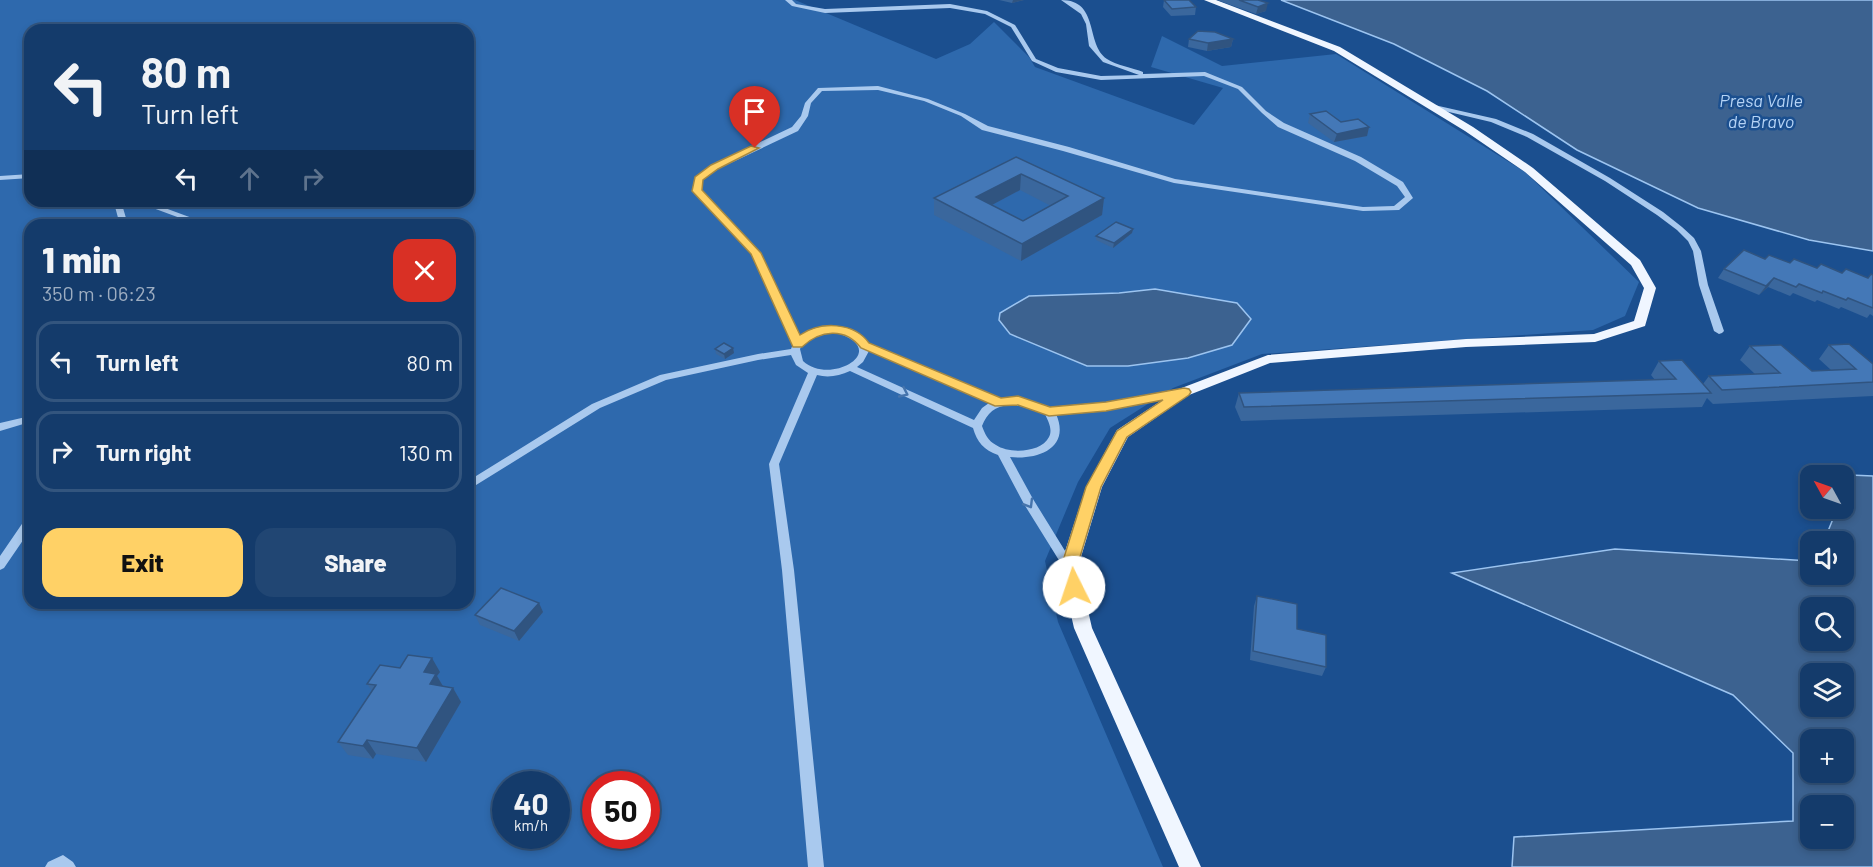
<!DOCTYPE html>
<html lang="en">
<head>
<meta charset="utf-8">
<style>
  body { margin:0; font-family:Barlow,sans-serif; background:#214673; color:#f1f3f6; height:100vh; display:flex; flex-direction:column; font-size:22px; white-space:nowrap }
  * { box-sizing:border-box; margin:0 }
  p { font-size:20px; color:#9dadc1 }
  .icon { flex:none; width:33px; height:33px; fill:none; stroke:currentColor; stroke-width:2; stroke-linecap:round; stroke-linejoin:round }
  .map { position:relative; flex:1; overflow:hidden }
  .side { position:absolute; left:24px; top:219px; width:450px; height:390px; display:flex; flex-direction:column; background:#143b6b; border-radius:18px; box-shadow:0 3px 9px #0003,0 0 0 2px #33557e }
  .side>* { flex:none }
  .banner { position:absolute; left:24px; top:24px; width:450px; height:183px; border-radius:18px; box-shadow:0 3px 9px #0003,0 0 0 2px #33557e; background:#143b6b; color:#f1f3f6; overflow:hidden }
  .needle { width:39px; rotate:310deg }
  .controls { position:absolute; left:1800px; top:465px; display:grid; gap:12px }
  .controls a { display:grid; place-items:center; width:54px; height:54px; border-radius:12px; background:#143b6b; box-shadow:0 3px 9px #0003,0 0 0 2px #33557e; font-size:30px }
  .speed { position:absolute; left:492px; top:771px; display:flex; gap:12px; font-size:30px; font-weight:700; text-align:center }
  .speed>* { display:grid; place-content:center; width:78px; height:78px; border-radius:50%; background:#143b6b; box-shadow:0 3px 9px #0003,0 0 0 2px #33557e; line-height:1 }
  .speed small { font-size:15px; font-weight:400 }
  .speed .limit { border:9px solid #d22; background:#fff; color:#111 }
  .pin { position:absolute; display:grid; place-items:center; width:51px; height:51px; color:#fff; margin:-62px -26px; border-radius:50% 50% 50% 0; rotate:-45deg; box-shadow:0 0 6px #0007 }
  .pin .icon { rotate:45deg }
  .me { position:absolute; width:66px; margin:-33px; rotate:356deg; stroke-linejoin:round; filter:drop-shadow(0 0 4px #0008) }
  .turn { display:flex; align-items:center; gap:21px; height:126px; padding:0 18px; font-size:27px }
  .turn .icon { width:78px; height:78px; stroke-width:2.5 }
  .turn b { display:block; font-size:42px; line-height:51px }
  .lanes { display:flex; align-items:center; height:57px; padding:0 18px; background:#0003; justify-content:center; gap:30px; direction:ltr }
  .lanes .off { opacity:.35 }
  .round { display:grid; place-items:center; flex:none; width:63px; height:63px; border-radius:18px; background:#214673 }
  .headline { display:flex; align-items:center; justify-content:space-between; height:102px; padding:0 18px }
  h1 { font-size:36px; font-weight:800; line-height:45px }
  .cta { display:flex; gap:12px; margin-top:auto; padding:12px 18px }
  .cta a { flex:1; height:69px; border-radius:18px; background:#ffd166; color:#111; font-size:24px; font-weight:800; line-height:69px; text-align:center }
  .cta a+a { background:#214673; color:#f1f3f6 }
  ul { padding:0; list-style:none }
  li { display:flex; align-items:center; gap:18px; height:81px; margin:0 12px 9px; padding:0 6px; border:3px solid #33557e; border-radius:18px }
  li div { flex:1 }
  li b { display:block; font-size:22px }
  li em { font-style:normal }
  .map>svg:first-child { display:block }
  .green { fill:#2e69ad; fill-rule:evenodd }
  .water { fill:#3c6290; stroke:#9cc4f0; stroke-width:1.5; fill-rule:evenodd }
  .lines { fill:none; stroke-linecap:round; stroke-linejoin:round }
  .minor { fill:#a9c9ee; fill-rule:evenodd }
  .major { fill:#f0f6ff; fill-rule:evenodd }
  .wall { fill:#3a679d; fill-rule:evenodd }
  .shaded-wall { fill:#305480 }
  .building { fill:#4478b7; stroke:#305480; stroke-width:1.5; fill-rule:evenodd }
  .oneway { stroke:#4674ac }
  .route { fill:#ffd166; stroke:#a68842; stroke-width:1.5 }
  .labels { text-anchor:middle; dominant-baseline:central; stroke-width:5; stroke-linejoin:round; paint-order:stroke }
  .far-water-label { font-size:18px; font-style:italic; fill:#b5d3f5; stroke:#1b4f8f }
</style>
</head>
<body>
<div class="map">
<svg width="1873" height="867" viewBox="0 0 1873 867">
  <rect width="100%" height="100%" fill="#1b4f8f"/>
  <path class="green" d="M0 0H795L936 59 970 44 994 22 1029 57 1035 67 1194 125 1223 88 1151 67 1162 36 1222 66 1336 54 1525 172 1639 282 1625 316 1593 330 1262 354 1173 388 1110 428 1078 482 1045 561 1058 622 1163 867H0ZM30 30H468V201H30ZM30 225H468V603H30ZM506 784H556V836H506ZM596 784H646V836H596Z"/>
  <path class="water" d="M1281 0H1873V251L1809 240 1698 208 1577 150 1487 91 1394 44Z
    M1155 289 1237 303 1251 319 1232 345 1188 358 1128 366H1087L1010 334 999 320 1000 313 1029 296 1119 293Z
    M1850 475 1873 476V867H1512L1514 837 1793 821V753L1733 695 1452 573 1615 549 1810 561V574H1844V542L1824 541 1837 509 1844 508V491ZM1810 608H1844V640H1810ZM1810 674H1844V706H1810ZM1810 740H1844V772H1810ZM1810 806H1844V838H1810Z"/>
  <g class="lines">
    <path class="minor" d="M785 0H792L796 4 825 9 950 4 987 11 1015 25 1036 59 1058 68 1101 76 1139 75 1103 62 1089 46 1086 24 1081 14 1061 0C1100 0 1085 44 1107 59 1115 65 1134 68 1143 72V74L1205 72 1242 87 1266 111 1284 123 1361 157 1403 182 1413 198 1399 210 1363 211 1174 183 1063 151 982 130 961 116 924 101 878 90 822 91 811 103 808 116 798 131 718 169 702 180 701 191 760 253 799 337C818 324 854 321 867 344L1000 399 1016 398 1045 407 1067 408 1117 402 1184 389 1189 392 1184 395C1142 404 1099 415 1056 414 1071 448 1038 460 1010 457L1033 499 1075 567 1073 570 1069 572 1065 570 1024 504 998 455C984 450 977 442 973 428L850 371C839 376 828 378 817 375L779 464 794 570 824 867H808L782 570 769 464 808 373 796 365 791 355 758 360 666 380 600 408 468 490V481L592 404 660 375 758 354 791 349 793 344 752 254 694 193 695 177 712 165 792 127 801 116 805 103 818 88 878 86 928 99 965 114 988 126 1069 147 1175 179 1363 207 1394 206 1405 197 1397 186 1355 161 1278 127 1262 113 1238 89 1204 76 1101 80 1056 72 1032 61 1011 27 985 14 950 8 825 13 792 6ZM834 332C894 349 831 387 803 361L800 349C807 336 820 333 834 332ZM869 351 989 403 982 408 974 420 857 367 863 362ZM1009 405 1020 406 1045 414C1048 421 1053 429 1049 437 1041 453 1009 454 996 445 988 441 985 434 982 426 987 413 995 406 1009 405Z
      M1430 104 1496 119 1533 134 1610 178 1663 212 1682 227 1694 238 1701 251 1708 285 1724 331 1722 333 1719 334 1714 331 1699 285 1693 251 1688 241 1677 230 1657 215 1605 181 1527 137 1491 122 1428 107V105Z
      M30 174V178L0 180V176Z
      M70 201H121L128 225H120L114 203C99 206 83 209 70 201Z
      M134 201H146L211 225H199Z
      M30 416V422L0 431V423Z
      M30 517V530L4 568 0 570V556L26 518Z
      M63 855 73 862 76 867H45L48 862Z"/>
    <path class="major" d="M1204 0H1216L1340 47 1473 127 1533 168 1640 260 1656 288 1645 326 1595 342 1466 347 1270 363 1189 395 1128 437 1102 487 1078 567 1092 628 1201 867H1179L1074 628 1060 567 1086 487 1117 430 1179 389 1268 355 1466 339 1594 334 1634 321 1644 288 1631 265 1525 172 1465 131 1334 51Z"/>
  </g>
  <path class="wall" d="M999 0H1024L1012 3Z
    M1164 0 1196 7 1195 15 1171 16 1163 7Z
    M1217 0H1258L1266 11 1256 14Z
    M1189 39H1233L1231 47 1207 51 1188 47Z
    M1310 114 1341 122 1369 127 1367 136 1334 142 1308 123Z
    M1016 157 1104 198 1102 215 1021 261 934 215V198ZM1020 190 1051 206 1023 221 992 205Z
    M1133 229 1132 233 1113 248 1096 240V236Z
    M1765 259 1868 278 1873 275V316L1870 314 1867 318 1841 307 1839 309 1817 300 1815 302 1793 293 1790 296 1768 287 1759 295 1718 278 1724 269Z
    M1829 345 1873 364V396L1713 404 1707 398 1702 407 1241 421 1235 407 1239 393 1655 380 1651 375 1659 361 1703 384 1709 376 1755 374 1740 360 1750 346 1812 371 1831 370 1819 359Z
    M733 348 734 353 725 359 716 354 715 349Z
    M1257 596 1297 629 1326 667 1322 676 1250 660 1254 606Z
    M539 603 543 612 519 641 480 625 475 615Z
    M440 672 437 676 443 686 453 688 461 702 426 762 376 754 373 759 348 755 338 742 372 691 367 684Z"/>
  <path class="shaded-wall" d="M1013 0H1024L1012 3Z
    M1268 3 1266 11 1256 14 1258 7Z
    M1233 39 1231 47 1207 51 1208 43Z
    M1369 127 1367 136 1334 142 1337 134Z
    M1021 174 1020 190 975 214 976 197Z
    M1104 198 1102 215 1021 261 1022 244Z
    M1133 229 1132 233 1113 248 1114 243Z
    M1774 278 1768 287 1759 295 1766 286Z
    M733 348 734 353 725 359 724 354Z
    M539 603 543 612 519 641 514 631Z
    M432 658 440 672 437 676 444 688 438 698 424 672Z
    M453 688 461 702 426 762 417 748Z
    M367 740 376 754 373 759 363 746Z"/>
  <path class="building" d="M1164 0H1189L1196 7 1172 9Z
    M1239 0H1258L1268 3 1258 7Z
    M1198 31 1215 32 1233 39 1208 43 1189 39Z
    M1326 111 1341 122 1358 119 1369 127 1337 134 1310 114Z
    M1016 157 1104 198 1022 244 934 198ZM1021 174 1068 196 1023 221 976 197Z
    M1116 222 1133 229 1114 243 1096 236Z
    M1744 250 1765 259 1769 255 1790 263 1794 259 1817 268 1821 264 1842 273 1846 269 1868 278 1871 274 1873 275V308L1848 298 1846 300 1823 291 1822 293 1799 284 1796 287 1774 278 1766 286 1724 269Z
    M724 343 733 348 724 354 715 349Z
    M1849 344 1873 364V382L1722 390 1709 376 1780 373 1750 346 1781 345 1812 371 1856 369 1829 345Z
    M1682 360 1711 393 1244 407 1239 393 1676 379 1659 361Z
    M501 588 539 603 514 631 475 615Z
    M1257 596 1297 604V629L1326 635V667L1253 651Z
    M408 655 432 658 424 672 436 674 430 684 453 688 417 748 367 740 363 746 338 742 376 685 367 684 380 665 400 668Z"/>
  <defs><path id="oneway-chevron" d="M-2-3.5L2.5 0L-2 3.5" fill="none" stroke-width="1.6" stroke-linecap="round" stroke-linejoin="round" transform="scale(1.5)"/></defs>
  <g class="oneway">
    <use href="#oneway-chevron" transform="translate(904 393) rotate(25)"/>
    <use href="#oneway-chevron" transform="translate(1029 504) rotate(59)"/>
  </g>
  <path class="route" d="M751 146 759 148 718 169 703 180 702 190 761 253 800 335C821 321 854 322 869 343L1001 398 1018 396 1050 407 1106 402 1184 388 1189 389 1191 392 1189 395 1127 437 1101 487 1077 567 1082 587 1079 592 1074 594 1068 592 1061 567 1086 487 1117 431 1163 400 1106 411 1049 416 1018 405 995 406 861 348C845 327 820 330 802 347H793L751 254 692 191 695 177 711 165Z"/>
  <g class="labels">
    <g class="far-water-label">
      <text x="1761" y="100">Presa Valle<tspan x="1761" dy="21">de Bravo</tspan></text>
    </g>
  </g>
</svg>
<div class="controls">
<a><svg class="needle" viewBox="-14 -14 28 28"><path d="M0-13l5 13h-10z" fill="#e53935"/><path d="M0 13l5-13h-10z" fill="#9dadc1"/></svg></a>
<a><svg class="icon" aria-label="sound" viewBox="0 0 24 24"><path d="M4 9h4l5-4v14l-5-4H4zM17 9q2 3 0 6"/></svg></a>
<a><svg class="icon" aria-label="search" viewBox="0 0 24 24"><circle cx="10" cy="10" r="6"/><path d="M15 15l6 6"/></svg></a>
<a><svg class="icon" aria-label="layers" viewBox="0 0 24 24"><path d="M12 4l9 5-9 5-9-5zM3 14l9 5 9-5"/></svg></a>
<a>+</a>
<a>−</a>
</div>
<div class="speed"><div>40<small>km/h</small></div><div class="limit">50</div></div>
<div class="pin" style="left:755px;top:148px;background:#d93025"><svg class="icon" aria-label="arrive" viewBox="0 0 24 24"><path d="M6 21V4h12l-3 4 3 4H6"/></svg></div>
<svg class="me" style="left:1074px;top:587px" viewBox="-20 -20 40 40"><circle r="19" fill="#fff"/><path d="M0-13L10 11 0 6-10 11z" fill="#ffd166"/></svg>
<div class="banner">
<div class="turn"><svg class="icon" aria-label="left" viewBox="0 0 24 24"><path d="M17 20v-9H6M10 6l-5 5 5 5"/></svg><div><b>80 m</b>Turn left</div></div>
<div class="lanes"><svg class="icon" aria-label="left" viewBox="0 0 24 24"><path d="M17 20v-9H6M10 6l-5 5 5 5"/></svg><svg class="icon off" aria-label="ahead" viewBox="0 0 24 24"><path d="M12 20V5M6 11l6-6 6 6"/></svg><svg class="icon off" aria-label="right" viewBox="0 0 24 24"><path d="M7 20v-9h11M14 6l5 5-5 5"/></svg></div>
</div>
<section class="side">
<div class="headline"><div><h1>1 min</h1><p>350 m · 06:23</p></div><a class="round" style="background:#d93025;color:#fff"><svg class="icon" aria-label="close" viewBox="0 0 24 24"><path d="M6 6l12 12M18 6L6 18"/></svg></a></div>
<ul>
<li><svg class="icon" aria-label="left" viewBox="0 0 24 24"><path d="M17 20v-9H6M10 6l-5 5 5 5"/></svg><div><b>Turn left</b></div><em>80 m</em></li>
<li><svg class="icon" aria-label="right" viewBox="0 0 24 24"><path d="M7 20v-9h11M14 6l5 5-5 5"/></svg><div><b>Turn right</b></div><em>130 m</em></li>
</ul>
<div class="cta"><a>Exit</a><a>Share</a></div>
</section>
</div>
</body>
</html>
